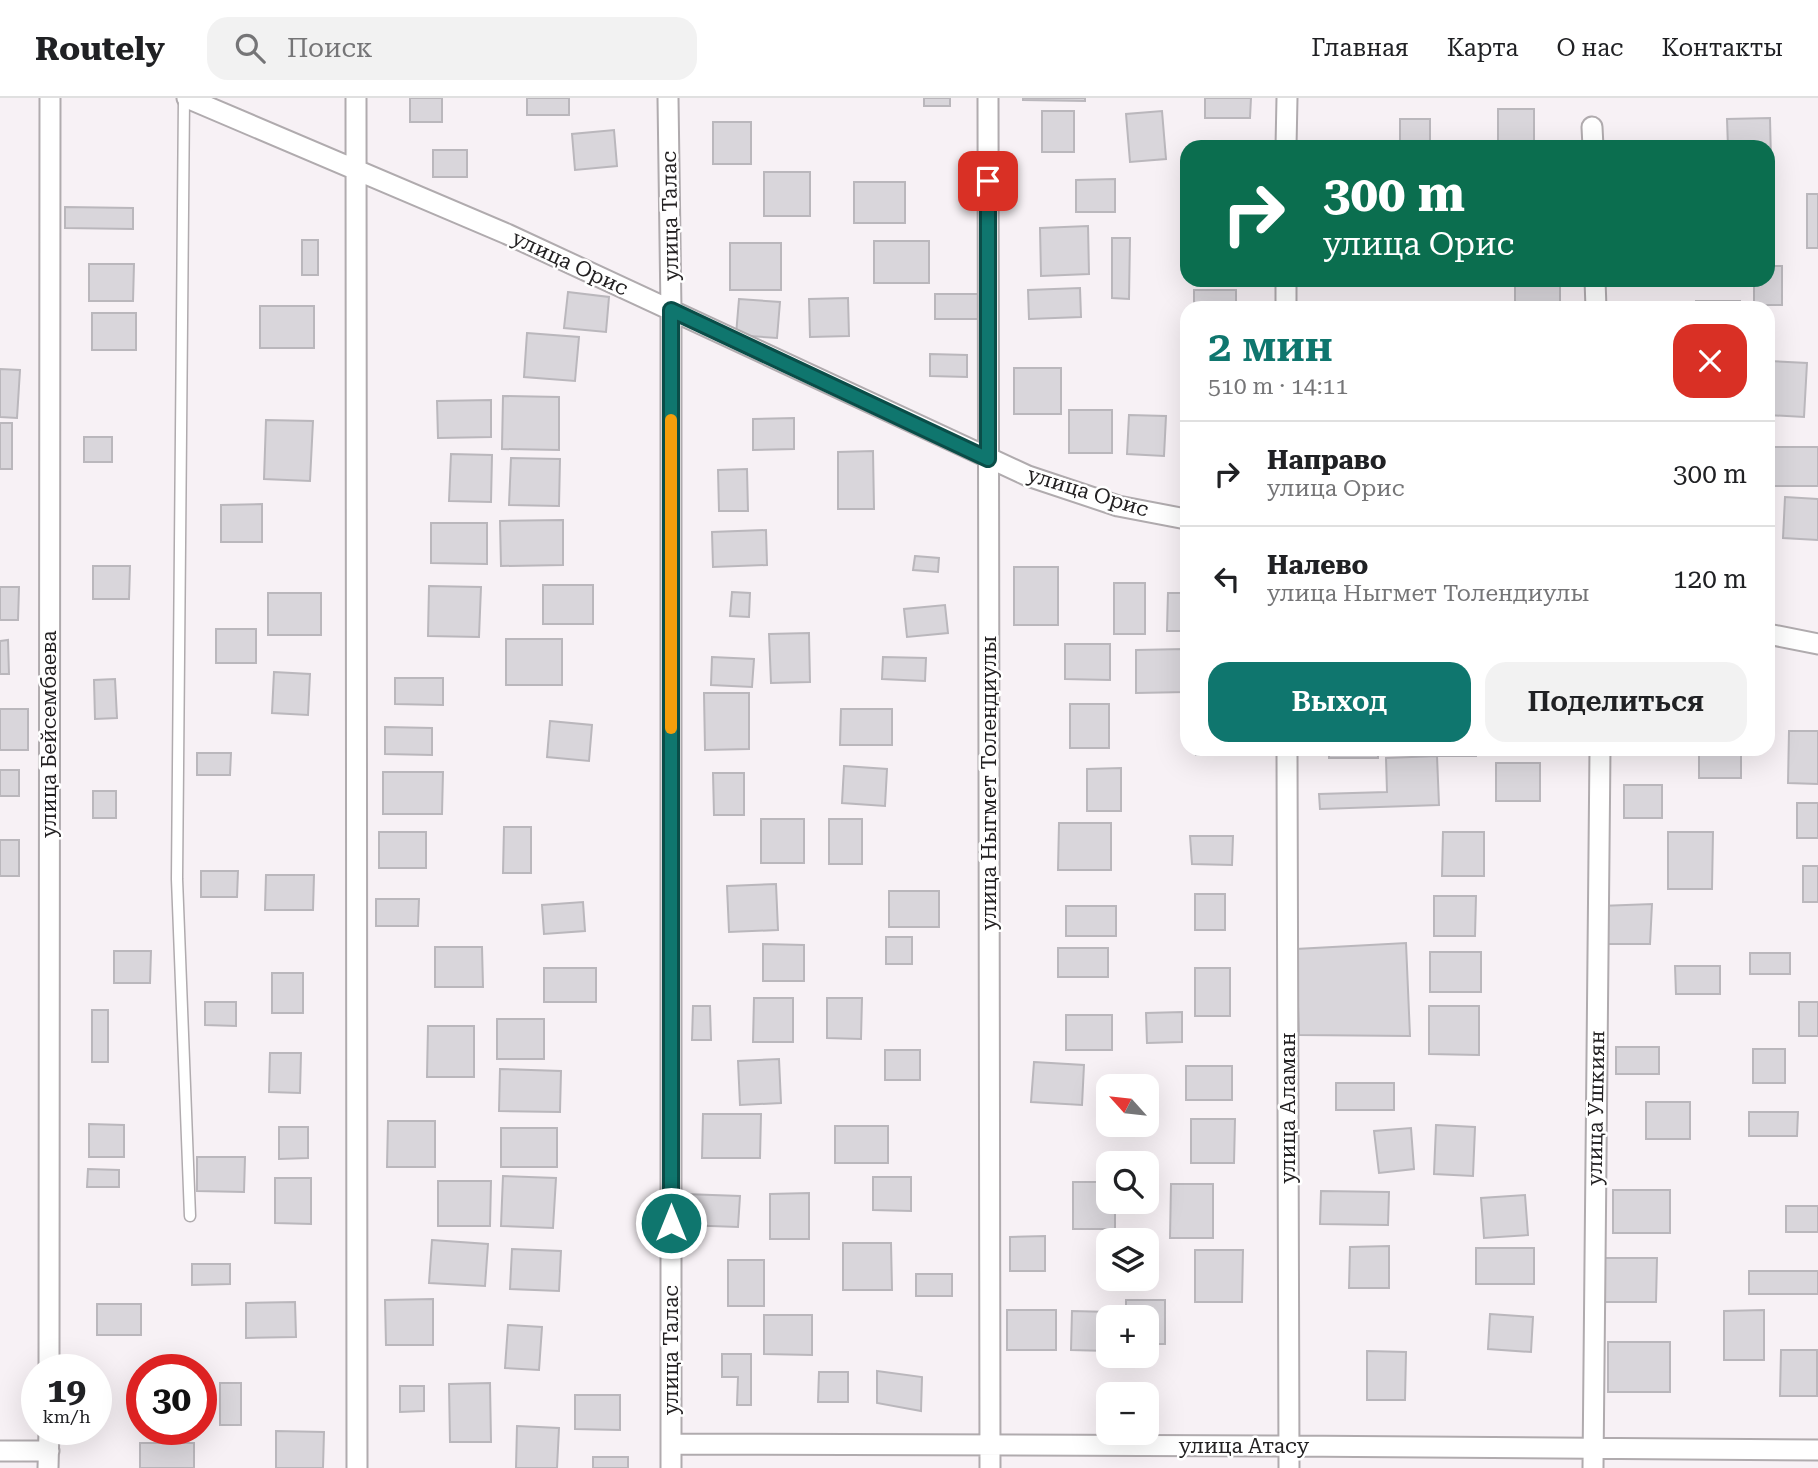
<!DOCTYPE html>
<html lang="ru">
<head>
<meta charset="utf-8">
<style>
  body { margin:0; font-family:"Roboto Serif",serif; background:#f2f2f2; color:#202124; height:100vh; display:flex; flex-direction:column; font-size:26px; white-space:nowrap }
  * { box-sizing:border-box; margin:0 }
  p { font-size:23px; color:#757577 }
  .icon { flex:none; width:38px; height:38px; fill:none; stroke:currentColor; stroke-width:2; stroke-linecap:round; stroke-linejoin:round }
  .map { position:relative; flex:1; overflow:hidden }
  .sheet { position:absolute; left:1180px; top:203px; width:595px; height:455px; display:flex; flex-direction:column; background:#fff; border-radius:21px; box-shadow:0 7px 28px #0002 }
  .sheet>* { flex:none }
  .guide { position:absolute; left:1180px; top:42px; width:595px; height:147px; border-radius:21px; box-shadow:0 7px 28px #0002; background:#0b6e4f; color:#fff; overflow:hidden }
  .needle { width:46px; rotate:297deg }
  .fabs { position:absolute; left:1096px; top:976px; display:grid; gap:14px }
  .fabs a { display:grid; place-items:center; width:63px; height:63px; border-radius:14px; background:#fff; box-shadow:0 7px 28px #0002; font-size:35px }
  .speed { position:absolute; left:21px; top:1256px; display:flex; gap:14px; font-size:35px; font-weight:700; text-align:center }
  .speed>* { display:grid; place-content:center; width:91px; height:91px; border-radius:50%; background:#fff; box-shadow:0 7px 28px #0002; line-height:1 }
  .speed small { font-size:18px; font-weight:400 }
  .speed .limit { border:10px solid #d22; background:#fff; color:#111 }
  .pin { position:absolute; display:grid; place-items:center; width:60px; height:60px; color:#fff; margin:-30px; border-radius:14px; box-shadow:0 4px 10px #0006 }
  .me { position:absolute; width:77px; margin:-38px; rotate:0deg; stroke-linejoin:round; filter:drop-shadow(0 0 5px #0008) }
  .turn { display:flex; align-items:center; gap:24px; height:147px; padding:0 28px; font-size:32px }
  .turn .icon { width:91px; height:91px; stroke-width:2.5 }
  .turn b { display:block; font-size:49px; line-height:60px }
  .round { display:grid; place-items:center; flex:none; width:74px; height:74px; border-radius:21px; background:#f2f2f2 }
  .overview { display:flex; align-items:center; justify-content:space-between; height:119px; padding:0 28px }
  h1 { font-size:42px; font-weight:600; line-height:52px; color:#0f766e }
  .cta { display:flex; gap:14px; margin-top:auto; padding:14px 28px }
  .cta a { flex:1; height:80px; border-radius:21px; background:#0f766e; color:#fff; font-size:28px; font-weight:600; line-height:80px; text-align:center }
  .cta a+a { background:#f2f2f2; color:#202124 }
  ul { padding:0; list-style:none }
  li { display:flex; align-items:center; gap:21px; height:105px; padding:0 28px; border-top:2px solid #e0e0e0 }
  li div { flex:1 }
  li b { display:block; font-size:26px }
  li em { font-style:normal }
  header { display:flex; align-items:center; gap:42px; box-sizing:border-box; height:98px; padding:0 35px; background:#fff; border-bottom:2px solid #e0e0e0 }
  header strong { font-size:33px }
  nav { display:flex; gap:38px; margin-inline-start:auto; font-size:24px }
  .search { width:490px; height:63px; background:#f2f2f2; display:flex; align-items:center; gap:18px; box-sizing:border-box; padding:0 24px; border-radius:21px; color:#757577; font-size:26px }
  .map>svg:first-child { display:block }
  .building { fill:#d9d6db; stroke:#bab7bc; stroke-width:2 }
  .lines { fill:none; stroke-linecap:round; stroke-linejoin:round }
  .lane-casing { stroke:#b0abae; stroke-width:13 }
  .street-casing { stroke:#b0abae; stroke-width:23 }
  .lane { stroke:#fff; stroke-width:10 }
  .street { stroke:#fff; stroke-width:19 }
  .route-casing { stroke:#0a4d48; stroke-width:18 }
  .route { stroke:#0f766e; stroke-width:12 }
  .slow { stroke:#f59e0b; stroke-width:12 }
  .labels { text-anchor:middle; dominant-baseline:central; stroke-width:5; stroke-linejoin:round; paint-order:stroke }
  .street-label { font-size:21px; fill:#232122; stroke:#fff }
</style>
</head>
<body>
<header>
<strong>Routely</strong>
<div class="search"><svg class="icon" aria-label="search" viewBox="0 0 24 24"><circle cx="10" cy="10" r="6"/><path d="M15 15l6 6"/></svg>Поиск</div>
<nav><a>Главная</a><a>Карта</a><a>О нас</a><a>Контакты</a></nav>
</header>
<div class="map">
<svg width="1818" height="1370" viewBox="0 0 1818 1370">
  <rect width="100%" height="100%" fill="#f7f1f5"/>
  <path class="building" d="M410 0H442V24H410Z
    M527 0H569V17H527Z
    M924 0H950V8H924Z
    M1023 0H1085V3L1023 2Z
    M1205 0H1251L1250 20H1205Z
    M1498 11H1534V49H1498Z
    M1042 13H1074V54H1042Z
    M1162 13 1166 61 1130 64 1126 16Z
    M1770 20 1771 63H1768V49H1728L1727 21Z
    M1400 21H1430V49H1400Z
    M713 24H751V66H713Z
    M614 32 617 68 575 72 572 36Z
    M433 52H467V79H433Z
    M764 74H810V118H764Z
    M1115 81V114H1076V82Z
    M854 84H905V125H854Z
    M1807 96H1818V150H1807Z
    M65 109 133 110V131L65 130Z
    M1088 128 1089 176 1041 178 1040 130Z
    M1112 140H1130L1129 201 1112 200Z
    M302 142H318V177H302Z
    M874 143H929V185H874Z
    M730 145H781V192H730Z
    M89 166H134L133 203H89Z
    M1768 168H1782V207H1754V182H1768Z
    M1515 182H1560V209H1515Z
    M1080 190 1081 219 1029 221 1028 192Z
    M1194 192H1236V210H1194Z
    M568 194 609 199 606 234 564 230Z
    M935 196H979V221H935Z
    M848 200 849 238 810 239 809 201Z
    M739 201 780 204 777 240 736 237Z
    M1696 203H1740V210H1696Z
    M260 208H314V250H260Z
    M92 215H136V252H92Z
    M527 235 579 239 575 283 524 279Z
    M930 256 967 257V279L930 278Z
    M1768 263 1807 265 1804 319 1768 317Z
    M1014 270H1061V316H1014Z
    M0 271 20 272 17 320 0 319Z
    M503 298 559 299V352L502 351Z
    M491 302V339L438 340 437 303Z
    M1069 312H1112V355H1069Z
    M1129 317 1166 318 1164 358 1127 356Z
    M794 320V351L753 352V321Z
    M266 322 313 323 310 383 264 381Z
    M0 325H12V371H0Z
    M84 339H112V364H84Z
    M1768 349H1818V388H1768Z
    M873 353 874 411H838V354Z
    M451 356 492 357 491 404 449 403Z
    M511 360 560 361 559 408 509 407Z
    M747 371 748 413H719L718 372Z
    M1785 399 1818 401V442L1783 440Z
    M262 406V444H221V407Z
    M563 422V467L501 468 500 423Z
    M431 425H487V466L431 465Z
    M766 432 767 467 713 469 712 434Z
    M915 458 939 460 938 474 913 472Z
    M93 468H130L129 501H93Z
    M1014 469H1058V527H1014Z
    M1114 485H1145V536H1114Z
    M543 487H593V526H543Z
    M429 488 481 489 479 539 428 538Z
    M0 489H19L18 522H0Z
    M732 494 750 495 749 519 730 518Z
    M268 495H321V537H268Z
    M1168 495H1186V533H1167Z
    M945 507 948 535 907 539 904 511Z
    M216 531H256V565H216Z
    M809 535 810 584 771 585 769 536Z
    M506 541H562V587H506Z
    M8 542 9 576H0V543Z
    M1065 546H1110V582L1065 581Z
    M1185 551 1186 594 1136 595V552Z
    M712 559 754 561 752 589 711 587Z
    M883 559 926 560 925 583 882 581Z
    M274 574 310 576 308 617 272 615Z
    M395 580H443V607L395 606Z
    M115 581 117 620 95 621 94 582Z
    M704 595H749V651L705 652Z
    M1070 606H1109V650H1070Z
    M0 611H28V652H0Z
    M841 611H892V647H840Z
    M550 623 592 627 589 663 547 659Z
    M385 629 432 630V657L385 656Z
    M1789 633H1818V686L1788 685Z
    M1196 651H1232L1231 657H1196Z
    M1329 651H1378V660H1329Z
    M1439 651H1476V658H1439Z
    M1699 651H1741V680H1699Z
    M197 655H231L230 677H197Z
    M1437 658 1439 707 1320 711 1319 696 1387 694 1386 660Z
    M1496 665H1540V703H1496Z
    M844 668 887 671 885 708 842 705Z
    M1121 670V713H1087V671Z
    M0 672H19V698H0Z
    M383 674H443L442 716H383Z
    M713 675H744V717H714Z
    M1624 687H1662V720H1624Z
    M93 693H116V720H93Z
    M1797 705H1818V740H1797Z
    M761 721H804V765H761Z
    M829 721H862V766H829Z
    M1059 725H1111V772H1058Z
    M504 729H531V775H503Z
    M379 734H426V770H379Z
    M1443 734H1484V778H1442Z
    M1668 734H1713L1712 791H1668Z
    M1190 738H1233L1232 767 1192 766Z
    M0 742H19V778H0Z
    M1803 768H1818V804H1803Z
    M201 773H238L237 799H201Z
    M266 777H314L313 812H265Z
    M776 786 778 832 729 834 727 788Z
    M889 793H939V829H889Z
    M1195 796H1225V832H1195Z
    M1434 798H1476L1475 838H1434Z
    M376 801H419L418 828H376Z
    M583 804 585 833 544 836 542 807Z
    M1652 806 1650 846H1600V808Z
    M1066 808H1116V838H1066Z
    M886 839H912V866H886Z
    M1406 845 1410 938 1299 937 1296 851Z
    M763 846 804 847V883H763Z
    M435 849H482L483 889H435Z
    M1058 850H1108V879H1058Z
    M114 853H151L150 885H114Z
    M1430 854H1481V894H1430Z
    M1750 855H1790V876H1750Z
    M1675 868H1720V896H1676Z
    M544 870H596V904H544Z
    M1195 870H1230V918H1195Z
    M272 875H303V915H272Z
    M754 900H793V944H753Z
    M827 900H862L861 941 827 940Z
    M205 904H236V928L205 927Z
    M1799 904H1818V938H1799Z
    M693 908H710L711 942H692Z
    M1429 908H1479V957L1429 956Z
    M92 912H108V964H92Z
    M1182 914V944L1147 945 1146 915Z
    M1066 917H1112V952H1066Z
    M497 921H544V961H497Z
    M428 928H474V979H427Z
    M1616 949H1659V976H1616Z
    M1753 951H1785V985H1753Z
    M885 952H920V982H885Z
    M270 955H301L300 995 269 994Z
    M779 961 781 1005 740 1007 738 963Z
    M1034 964 1084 967 1082 1007 1031 1004Z
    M1186 968H1232V1002H1186Z
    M500 971 561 973 560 1014 499 1013Z
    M1336 985H1394V1012H1336Z
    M1646 1004H1690V1041H1646Z
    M1749 1014H1798L1797 1038H1749Z
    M703 1016H761L760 1060H702Z
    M1191 1021H1235L1234 1065H1191Z
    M388 1023H435V1069H387Z
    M89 1026 124 1027V1059H89Z
    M1436 1027 1475 1029 1473 1078 1434 1076Z
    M835 1028H888V1065H835Z
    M279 1029H308V1060L279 1061Z
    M501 1030H557V1069H501Z
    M1411 1030 1414 1071 1379 1075 1374 1033Z
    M197 1059H245L244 1094 197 1093Z
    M88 1071 119 1072V1089H87Z
    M503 1078 556 1080 553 1130 501 1128Z
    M873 1079H911V1113L873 1112Z
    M275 1080H311V1126L275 1125Z
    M438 1083H491L490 1128H438Z
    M1073 1084H1108V1104H1115V1131H1073Z
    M1171 1086H1213V1140H1170Z
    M1613 1092H1670V1135H1613Z
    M1321 1093 1389 1094 1388 1127 1320 1126Z
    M809 1095V1141H770V1096Z
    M684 1096 740 1098 738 1129 683 1127Z
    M1525 1097 1528 1137 1484 1140 1481 1100Z
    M1786 1108H1818V1134H1786Z
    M1045 1138V1173H1010V1139Z
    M432 1142 488 1146 485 1188 429 1185Z
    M843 1145H891L892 1192H843Z
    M1389 1148V1190H1349L1350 1149Z
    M1476 1150H1534V1186H1476Z
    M512 1151 561 1153 559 1193 510 1191Z
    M1195 1152H1243L1242 1204H1195Z
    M1605 1160H1657L1656 1204H1604Z
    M728 1162H764V1208H728Z
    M192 1166H230V1186L192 1187Z
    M1749 1173H1818V1196H1749Z
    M916 1176H952V1198H916Z
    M433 1201V1247H386L385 1202Z
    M1126 1202H1165V1246H1146V1220H1126Z
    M295 1204 296 1239 246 1240V1205Z
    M97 1206H141V1237H97Z
    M1007 1212H1056V1252H1007Z
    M1764 1212V1262H1724V1213Z
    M1072 1213 1110 1214V1220H1108V1253L1071 1252Z
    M1490 1216 1533 1219 1531 1254 1488 1251Z
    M764 1217H812V1257L764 1256Z
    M508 1227 542 1229 539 1272 505 1270Z
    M1608 1244H1670V1294H1608Z
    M1781 1252H1817V1298H1780Z
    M1367 1253 1406 1254 1405 1302H1367Z
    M722 1256H751V1307H737L738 1279H722Z
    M137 1273H142V1316H137Z
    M877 1273 922 1279 921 1313 877 1305Z
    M819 1274H848V1304H818Z
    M220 1285H241V1327H220Z
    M490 1285 491 1344H450L449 1286Z
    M400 1288H424V1313L400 1314Z
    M575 1297H620V1332L575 1331Z
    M517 1328 559 1330 557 1370H516Z
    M276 1333 324 1334 323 1370H276Z
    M140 1345H194V1370H140Z
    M593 1359H628V1370H593Z"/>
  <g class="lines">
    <g class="lane-casing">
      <path id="lane" d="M184 0 177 781 190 1118"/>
    </g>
    <g class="street-casing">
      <path id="street" d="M187 0 507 136 1028 378 1118 408 1186 421
        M356 0 357 1370
        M668 0 671 212V1370
        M988 0 990 1370
        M1592 29 1593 49
        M1286 49 1287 0
        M1595 182 1596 210
        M1286 210V182
        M1768 536 1818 546
        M1287 651 1289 1370
        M49 1272 50 0
        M671 1346 1289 1348 1818 1352
        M0 1353H49
        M48 1370 49 1332
        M1593 1370 1600 651"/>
    </g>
    <use href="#lane" class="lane"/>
    <use href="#street" class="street"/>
  </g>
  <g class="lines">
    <g class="route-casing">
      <path id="route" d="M671 1125V212L988 361V83"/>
    </g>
    <use href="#route" class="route"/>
    <path class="slow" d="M671 630V322"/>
  </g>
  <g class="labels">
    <g class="street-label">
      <text transform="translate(670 118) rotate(-91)">улица Талас</text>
      <text transform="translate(570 165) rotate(25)">улица Орис</text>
      <text transform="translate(1088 394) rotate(17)">улица Орис</text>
      <text transform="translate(49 636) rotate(-90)">улица Бейсембаева</text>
      <text transform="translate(989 685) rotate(-90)">улица Ныгмет Толендиулы</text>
      <text transform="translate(1288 1010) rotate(-90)">улица Аламан</text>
      <text transform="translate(1596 1010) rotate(-89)">улица Ушкиян</text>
      <text transform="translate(671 1252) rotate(-90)">улица Талас</text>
      <text x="1244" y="1348">улица Атасу</text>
    </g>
  </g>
</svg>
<div class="fabs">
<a><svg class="needle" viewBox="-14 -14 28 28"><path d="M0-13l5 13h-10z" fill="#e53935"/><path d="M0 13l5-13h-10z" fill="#757577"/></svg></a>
<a><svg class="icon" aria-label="search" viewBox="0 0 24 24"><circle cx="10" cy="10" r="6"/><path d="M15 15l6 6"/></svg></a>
<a><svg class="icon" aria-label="layers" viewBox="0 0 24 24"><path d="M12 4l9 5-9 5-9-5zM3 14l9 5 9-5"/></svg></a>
<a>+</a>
<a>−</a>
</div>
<div class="speed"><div>19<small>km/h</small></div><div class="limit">30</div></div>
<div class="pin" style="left:988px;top:83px;background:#d93025"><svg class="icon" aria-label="arrive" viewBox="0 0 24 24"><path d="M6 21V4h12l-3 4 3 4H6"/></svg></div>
<svg class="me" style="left:671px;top:1125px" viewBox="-20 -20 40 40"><circle r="17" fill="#0f766e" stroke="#fff" stroke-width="3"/><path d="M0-11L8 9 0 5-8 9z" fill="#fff"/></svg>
<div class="guide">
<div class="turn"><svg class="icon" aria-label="right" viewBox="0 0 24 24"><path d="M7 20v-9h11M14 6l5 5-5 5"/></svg><div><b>300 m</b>улица Орис</div></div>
</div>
<section class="sheet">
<div class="overview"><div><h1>2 мин</h1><p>510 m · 14:11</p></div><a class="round" style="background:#d93025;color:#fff"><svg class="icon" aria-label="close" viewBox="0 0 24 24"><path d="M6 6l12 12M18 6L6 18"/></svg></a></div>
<ul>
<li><svg class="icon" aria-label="right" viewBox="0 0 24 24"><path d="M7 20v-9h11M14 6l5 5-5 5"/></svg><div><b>Направо</b><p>улица Орис</p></div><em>300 m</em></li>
<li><svg class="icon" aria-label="left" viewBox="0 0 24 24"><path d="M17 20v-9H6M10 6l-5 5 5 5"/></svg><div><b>Налево</b><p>улица Ныгмет Толендиулы</p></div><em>120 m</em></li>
</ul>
<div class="cta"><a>Выход</a><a>Поделиться</a></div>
</section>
</div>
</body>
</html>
